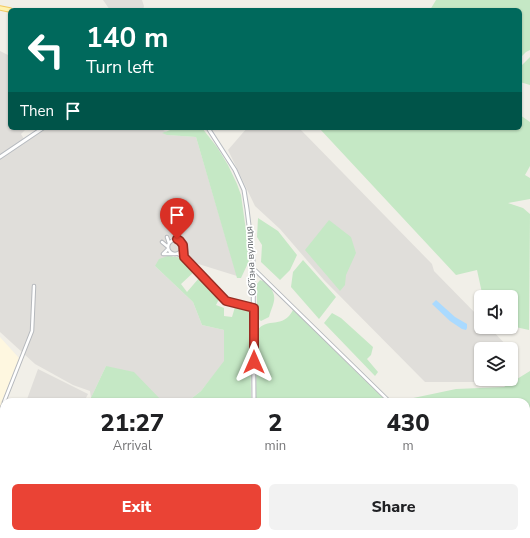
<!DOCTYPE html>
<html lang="en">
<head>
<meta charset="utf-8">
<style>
  body { margin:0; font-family:"Nunito Sans",sans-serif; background:#f2f2f2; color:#202124; height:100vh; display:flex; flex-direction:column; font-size:15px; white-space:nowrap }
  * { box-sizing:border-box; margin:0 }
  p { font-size:13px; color:#757577 }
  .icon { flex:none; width:22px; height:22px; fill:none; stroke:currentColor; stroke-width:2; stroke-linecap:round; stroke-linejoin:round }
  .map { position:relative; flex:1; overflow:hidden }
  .panel { position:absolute; left:0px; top:398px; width:530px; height:140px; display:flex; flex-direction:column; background:#fff; border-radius:12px 12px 0 0; box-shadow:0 1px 3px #0004 }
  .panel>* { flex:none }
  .hud { position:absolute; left:8px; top:8px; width:514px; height:122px; border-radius:6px; box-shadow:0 1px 3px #0004; background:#00695c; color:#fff; overflow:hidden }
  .fabs { position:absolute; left:474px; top:290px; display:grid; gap:8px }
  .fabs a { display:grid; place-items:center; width:44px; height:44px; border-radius:6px; background:#fff; box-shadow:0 1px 3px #0004; font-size:20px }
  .pin { position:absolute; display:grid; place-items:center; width:34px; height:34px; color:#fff; margin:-41px -17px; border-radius:50% 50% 50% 0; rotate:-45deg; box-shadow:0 0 4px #0007 }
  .pin .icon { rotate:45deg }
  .me { position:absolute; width:44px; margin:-22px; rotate:0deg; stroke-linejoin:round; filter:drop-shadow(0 0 3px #0008) }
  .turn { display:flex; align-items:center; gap:14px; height:84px; padding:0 12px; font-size:18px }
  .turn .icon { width:52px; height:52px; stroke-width:2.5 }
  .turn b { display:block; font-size:28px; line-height:34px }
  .then { display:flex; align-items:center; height:38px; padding:0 12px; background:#0003; gap:8px; font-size:15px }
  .eta { display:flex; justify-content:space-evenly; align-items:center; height:68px; text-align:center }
  .eta b { font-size:24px; font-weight:800; line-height:28px }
  .cta { display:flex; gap:8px; margin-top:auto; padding:8px 12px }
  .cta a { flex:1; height:46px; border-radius:6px; background:#ea4335; color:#fff; font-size:16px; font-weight:800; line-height:46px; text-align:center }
  .cta a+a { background:#f2f2f2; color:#202124 }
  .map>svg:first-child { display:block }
  .commercial { fill:#fef7e0 }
  .industrial { fill:#e0deda }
  .green { fill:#c5e8c5 }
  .water { fill:#aadaff }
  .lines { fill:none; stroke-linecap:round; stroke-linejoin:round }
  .street-casing { stroke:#b5b8bc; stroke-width:4.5 }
  .secondary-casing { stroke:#b6babf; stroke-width:5 }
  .primary-casing { stroke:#f2c960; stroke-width:5.5 }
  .street { stroke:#fff; stroke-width:2.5 }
  .secondary { stroke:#fff; stroke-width:3 }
  .primary { stroke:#fff2af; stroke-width:3.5 }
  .route-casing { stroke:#982c22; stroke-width:10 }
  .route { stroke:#ea4335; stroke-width:7 }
  .labels { text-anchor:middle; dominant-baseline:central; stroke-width:3.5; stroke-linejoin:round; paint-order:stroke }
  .street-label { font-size:10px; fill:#5f6368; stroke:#fff }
</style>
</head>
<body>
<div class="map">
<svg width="530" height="538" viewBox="0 0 530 538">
  <rect width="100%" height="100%" fill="#f1efe8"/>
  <path class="commercial" d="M0 337 19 358 0 407Z"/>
  <path class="industrial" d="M103 0H142L144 6 143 10H110Z
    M0 51 10 56V128H27L21 134 24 139 0 155Z
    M46 128H159L169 133 168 135 196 137 237 276 192 262 155 266 193 302 202 325 224 330 225 361 201 391 187 402H163L106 366 91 398 90 391 73 385 35 364 0 332V159Z
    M247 128H299L432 264 434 271 481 319V327H489L510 349H481V379H502L499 382H425L324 280 280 229 255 206 228 150Z
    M38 369 88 394 84 402H26Z"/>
  <path class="green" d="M436 0H530V50L526 52 520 58V10H430Z
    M530 57V85L520 82V67Z
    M520 115 530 122V166L525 175 530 178V199L508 203 523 208 530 214 529 330 511 326V297H485L482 293 477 270 456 275 319 128H520Z
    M176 128H202L217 147 228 165 237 184 241 195 247 238 249 261 241 278H237L196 137 167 135 162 133Z
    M258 218 278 231 297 255 290 270 280 280 261 262 262 245 257 237Z
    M329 220 351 237 356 253 346 275 345 285 340 291 305 250Z
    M168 256 183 258 195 271 181 284 187 292 199 278 219 299 216 305 224 308V316L232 317 235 307 250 311 251 402H187L201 391 224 361V330L202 325 193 302 155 266 159 259Z
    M303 260 336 297 319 319 291 287 293 272Z
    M260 280C264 281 265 282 268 285 279 297 273 303 269 317L261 321 257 318V284Z
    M293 310 387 402H256L257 331C267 316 283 330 293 310Z
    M332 313 341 318 373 347 371 355 367 359 378 372 375 376 324 323Z
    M106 366 134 372 163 402H89Z
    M530 371V538H341L342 534H526V402H400L399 401 456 389 504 387Z
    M109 534H204L218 538H105Z"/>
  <path class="water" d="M436 300 455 317 467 324V328L466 330 462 329 450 321 432 304Z"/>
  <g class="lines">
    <g class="street-casing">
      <path id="street" d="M167 237 169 243
        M168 247a7 7 0 1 1 14 0a7 7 0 1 1-14 0Z
        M162 242 168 247
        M168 249 163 254H172
        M178 254 184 257 183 249
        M184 257 226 301 254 308
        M254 269 390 402
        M4 402 32 331 34 286
        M0 413 4 403
        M0 472 4 469
        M0 490 4 496
        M30 534 33 538
        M61 534 64 538
        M88 538 94 534"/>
    </g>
    <g class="secondary-casing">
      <path id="secondary" d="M208 128 235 170 244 190 247 209 253 258 254 402
        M0 157 43 128
        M238 538 240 534"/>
    </g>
    <g class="primary-casing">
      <path id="primary" d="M0 8 10 10"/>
    </g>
    <use href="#street" class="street"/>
    <use href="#secondary" class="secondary"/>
    <use href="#primary" class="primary"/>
  </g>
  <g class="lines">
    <g class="route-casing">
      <path id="route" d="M177 239 180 241 183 245 184 257 226 301 254 308V362"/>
    </g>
    <use href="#route" class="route"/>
  </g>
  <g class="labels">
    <g class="street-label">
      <text transform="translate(251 261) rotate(-93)">Об’їзна вулиця</text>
    </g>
  </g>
</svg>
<div class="fabs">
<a><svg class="icon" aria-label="sound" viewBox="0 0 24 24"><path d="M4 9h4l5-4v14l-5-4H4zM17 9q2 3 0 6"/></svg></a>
<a><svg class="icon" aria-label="layers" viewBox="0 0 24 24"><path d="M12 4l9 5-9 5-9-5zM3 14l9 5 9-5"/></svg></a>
</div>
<div class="pin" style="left:177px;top:239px;background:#d93025"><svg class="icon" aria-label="arrive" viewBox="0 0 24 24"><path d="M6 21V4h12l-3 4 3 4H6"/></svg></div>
<svg class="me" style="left:254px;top:362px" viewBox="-20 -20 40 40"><path d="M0-17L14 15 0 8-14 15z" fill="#ea4335" stroke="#fff" stroke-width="4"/></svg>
<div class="hud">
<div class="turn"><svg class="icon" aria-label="left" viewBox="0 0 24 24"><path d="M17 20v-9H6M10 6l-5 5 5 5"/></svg><div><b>140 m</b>Turn left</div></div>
<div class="then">Then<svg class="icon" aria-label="arrive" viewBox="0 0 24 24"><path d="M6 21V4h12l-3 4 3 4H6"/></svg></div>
</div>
<section class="panel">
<div class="eta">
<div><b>21:27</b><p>Arrival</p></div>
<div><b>2</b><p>min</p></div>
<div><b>430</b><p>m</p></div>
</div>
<div class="cta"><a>Exit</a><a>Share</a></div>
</section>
</div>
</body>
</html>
